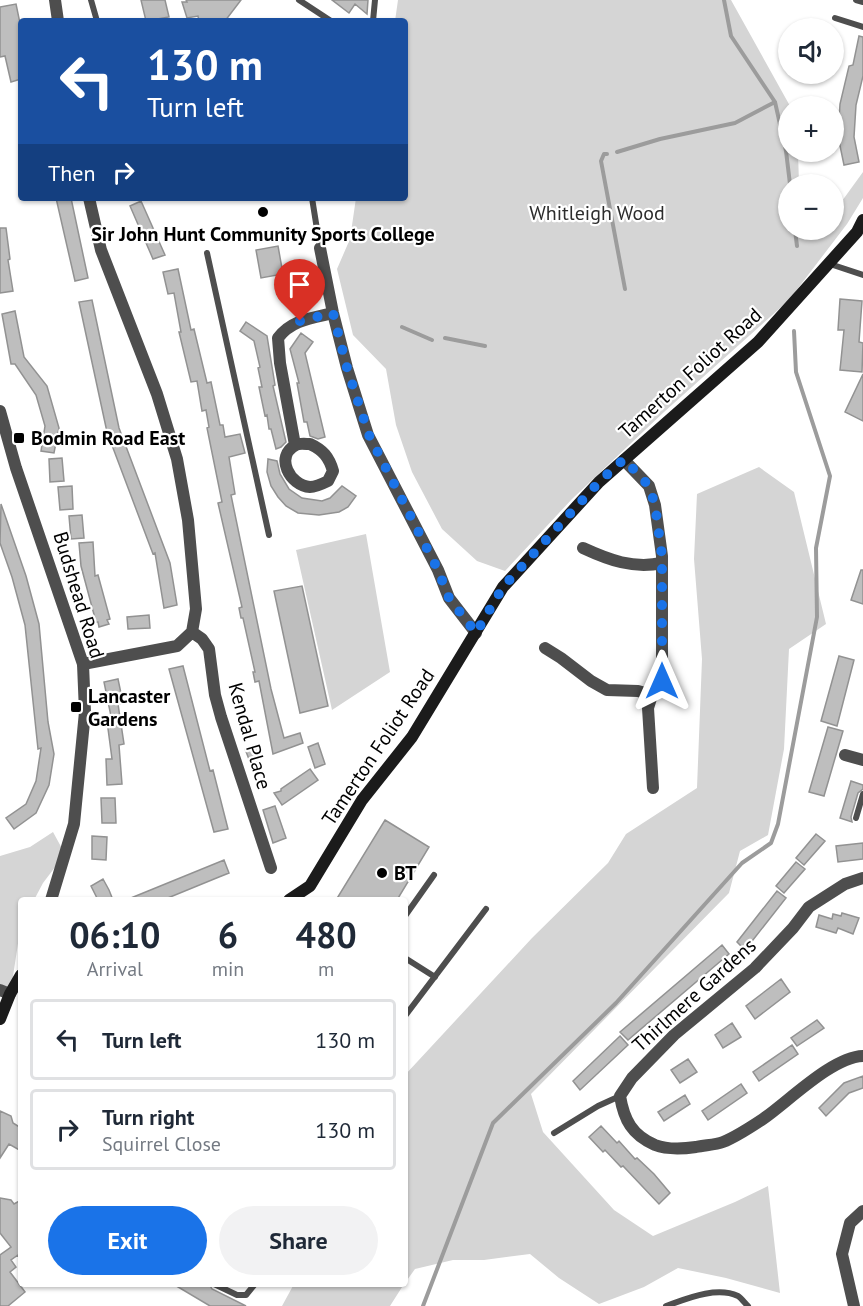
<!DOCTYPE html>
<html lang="en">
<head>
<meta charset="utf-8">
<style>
  body { margin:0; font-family:"PT Sans",sans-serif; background:#f2f2f3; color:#1f2937; height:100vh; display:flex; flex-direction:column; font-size:22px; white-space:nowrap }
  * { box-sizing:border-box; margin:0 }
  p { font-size:20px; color:#747a83 }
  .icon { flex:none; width:33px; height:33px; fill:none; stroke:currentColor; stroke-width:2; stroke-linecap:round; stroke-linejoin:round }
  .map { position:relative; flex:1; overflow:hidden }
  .side { position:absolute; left:18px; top:897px; width:390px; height:390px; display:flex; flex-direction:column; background:#fff; border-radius:6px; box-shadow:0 2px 4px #0004 }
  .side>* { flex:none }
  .banner { position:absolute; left:18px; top:18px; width:390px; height:183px; border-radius:6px; box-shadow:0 2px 4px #0004; background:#1a4fa0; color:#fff; overflow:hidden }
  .buttons { position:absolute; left:778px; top:18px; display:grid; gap:12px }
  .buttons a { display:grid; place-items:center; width:66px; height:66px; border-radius:50%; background:#fff; box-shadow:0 2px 4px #0004; font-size:30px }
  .pin { position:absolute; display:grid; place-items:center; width:51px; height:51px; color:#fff; margin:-62px -26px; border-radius:50% 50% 50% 0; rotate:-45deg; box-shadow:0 0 6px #0007 }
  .pin .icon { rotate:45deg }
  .me { position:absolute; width:66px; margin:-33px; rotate:0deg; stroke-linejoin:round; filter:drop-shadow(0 0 4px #0008) }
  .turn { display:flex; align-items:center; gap:21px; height:126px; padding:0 30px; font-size:27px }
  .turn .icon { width:78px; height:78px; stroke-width:2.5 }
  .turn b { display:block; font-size:42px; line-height:51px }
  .then { display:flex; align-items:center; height:57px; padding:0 30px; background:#0003; gap:12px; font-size:22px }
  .eta { display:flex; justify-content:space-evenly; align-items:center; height:102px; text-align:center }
  .eta b { font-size:36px; font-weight:800; line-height:42px }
  .primary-button { display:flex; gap:12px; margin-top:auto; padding:12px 30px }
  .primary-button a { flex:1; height:69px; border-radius:36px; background:#1a73e8; color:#fff; font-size:24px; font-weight:800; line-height:69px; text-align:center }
  .primary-button a+a { background:#f2f2f3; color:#1f2937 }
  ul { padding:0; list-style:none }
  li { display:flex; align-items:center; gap:18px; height:81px; margin:0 12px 9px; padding:0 18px; border:3px solid #e0e1e3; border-radius:6px }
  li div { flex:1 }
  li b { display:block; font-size:22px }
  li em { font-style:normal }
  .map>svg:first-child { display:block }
  .green { fill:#d5d5d5 }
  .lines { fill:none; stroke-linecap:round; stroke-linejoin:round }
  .stream { stroke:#9c9c9c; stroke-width:4 }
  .building { fill:#bebebe; stroke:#929292; stroke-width:1.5 }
  .service { stroke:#4e4e4e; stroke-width:6 }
  .minor { stroke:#4e4e4e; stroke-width:12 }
  .tertiary { stroke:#4e4e4e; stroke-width:12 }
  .secondary { stroke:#1b1b1b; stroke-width:12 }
  .route { stroke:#1a73e8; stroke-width:10; stroke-dasharray:0 18 }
  .poi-dot { fill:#000; stroke:#fff; stroke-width:2 }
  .labels { text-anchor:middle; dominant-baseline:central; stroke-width:4.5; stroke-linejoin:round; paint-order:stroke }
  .park-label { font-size:20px; fill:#2c2c2c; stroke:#fff }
  .poi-label { font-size:20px; font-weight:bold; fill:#000; stroke:#fff; text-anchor:start }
  .street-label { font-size:20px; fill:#000; stroke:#fff }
</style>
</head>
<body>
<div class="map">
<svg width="863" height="1306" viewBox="0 0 863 1306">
  <rect width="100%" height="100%" fill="#fff"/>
  <path class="green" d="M398 0H731L790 106 789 152H798L799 184H789V230H834V212L863 172V198L847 224 789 300 664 412 572 499 505 571 477 561 442 529 412 472 396 425 386 369 353 335 337 269 350 239 356 198H405V21H395Z
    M759 467 794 492 826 624 789 649 784 749 768 835 740 851 729 893 531 1094 543 1132 614 1210 653 1236 735 1202 768 1186 780 1293 726 1278 678 1268 644 1287 599 1304 559 1278 530 1254 484 1260H453L415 1269 405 1283V1075L532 938 608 863 626 834 697 788 702 659 694 559 697 494Z
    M366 534 390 672 332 710 296 550Z
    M53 832 65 854 43 883 34 900H21V924L11 989 0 985V856L30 847Z
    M294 1284H404L390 1306H282Z"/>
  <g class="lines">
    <path class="stream" d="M724 0 731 36 775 102 786 151 790 184
      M617 152 660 139 735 123 775 102
      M607 154H604L601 161 625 289
      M795 230 797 246
      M402 327 432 340
      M445 338 485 346
      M423 1306 493 1123 616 1003 742 863 771 843 778 824 817 617 816 548 830 476 796 372 794 331"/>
  </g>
  <path class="building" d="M141 0H165L169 17 146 21Z
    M186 0H241L225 21H199L198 16 187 18 182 2H187Z
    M332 0H368L367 14 355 4 349 13Z
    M16 4 21 28V79L11 82 5 56 0 57V7Z
    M859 36 863 37V76L856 105 854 137 859 162 844 165 838 136 840 104 849 66 853 65Z
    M56 198H71L88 278 75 281Z
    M141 201 165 255 153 259 130 206Z
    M0 228H6L10 259 8 260 13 291 0 293Z
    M278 246 283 274 261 278 256 250Z
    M178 269 191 330 194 329 207 383 211 382 220 425H223L225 437 240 434 245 453 229 457 235 494 231 495 271 689 284 738 300 733 303 743 273 754 259 681 255 682 253 672H255L243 618H241L239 608 242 607 218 503 222 502 207 428 209 427 206 410 202 411 197 381 191 382 179 332H181L174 293 168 294 163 272Z
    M840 299 862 301 859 342 863 343 862 372 840 370 844 330H838Z
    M92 300 119 428 170 563 177 605 164 608 155 553 153 554 107 432 79 302Z
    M15 311 24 357 47 386 59 428 54 453 41 451 45 426 36 395 15 364H11L2 314Z
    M246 322 267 336 275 385 273 386 286 442 281 447 276 449 271 429H269L267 415 265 416 259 387H262L258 368 260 367 254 341 240 331Z
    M301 333 313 342 305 353 325 437 318 439 310 436 307 422H304L297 383H299L290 349Z
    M863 374V421L845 412Z
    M62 458 64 481 50 482 49 459Z
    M268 459 277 461 280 474 289 489 302 498 322 501 330 498 342 486 356 496 348 507 339 512 319 515 298 513 286 506 278 497 271 486 267 472Z
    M72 486 73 509 60 510 58 487Z
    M1 504 26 576 39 624 48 722 54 754 49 785 36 813 14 829 6 818 26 804 36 781 41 748 38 749 25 625 12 577 0 543Z
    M82 515 84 538 71 539 69 516Z
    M93 542 95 576 98 575 110 619 107 620 109 624 99 627 98 622H96L81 566 79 543Z
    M861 570H863V604L851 600Z
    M302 586 328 706 300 713 274 591Z
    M149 615 150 628 128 629 127 617Z
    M839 656 854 660 837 726 821 721Z
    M183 666 210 771 213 770 228 829 214 832 169 669Z
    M118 679 123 703 118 704 124 744 119 745 122 784 107 785 106 759H112L107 721H112L104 682Z
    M828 727 843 731 824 796 809 792Z
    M318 743 325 764 315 768 308 747Z
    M254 745 261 763 252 767 245 749Z
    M310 769 318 780 282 805 274 793 281 791V789Z
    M851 781 863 785V789L858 793 851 817 852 822 840 818Z
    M101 798H115L116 823H102Z
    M275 806 286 838 273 843 263 810Z
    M385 820 429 847 397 900H336Z
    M816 834 825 841 804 865 796 858Z
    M92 836 107 837 106 860 92 859Z
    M863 843V859L838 862 836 846Z
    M224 860 229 873 219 877 163 900H126Z
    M796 862 805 869 784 893 776 886Z
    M103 879 109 890 113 900H98L91 886Z
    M777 891 786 898 745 950 737 942Z
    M842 913 859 918 853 934 838 928 836 933 816 927 819 915 832 919 833 914 841 916Z
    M722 945 729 954 628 1040 620 1032Z
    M781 979 790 992 755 1019 746 1006Z
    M817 1020 824 1028 797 1046 791 1038Z
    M732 1023 741 1037 723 1048 715 1035Z
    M620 1036 628 1045 580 1090 573 1081Z
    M792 1045 798 1054 759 1081 753 1072Z
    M688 1059 697 1072 680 1083 671 1070Z
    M863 1076V1088L849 1093 826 1116 819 1108 844 1083Z
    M741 1084 747 1093 708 1120 702 1111Z
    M685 1095 690 1104 664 1121 658 1112Z
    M0 1111 11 1116 13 1123 21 1128V1151L9 1144 0 1158Z
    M601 1126 617 1143 619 1141 635 1159 637 1158 654 1174 670 1193 659 1204 623 1166 621 1167 605 1150 603 1152 589 1137Z
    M0 1198 11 1200 14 1204 21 1200V1260L18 1255 11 1260 16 1267 10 1272 25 1292 8 1306H0V1255L11 1247 0 1233Z
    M173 1284H209L212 1289 246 1306H210Z"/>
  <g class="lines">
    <path class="service" d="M91 0 97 21
      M299 0 331 21
      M856 0 863 2
      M835 18 863 27
      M373 21 375 0
      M312 198 320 248
      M207 253 269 535
      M830 264 863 275
      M856 818 863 794
      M405 916 434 875
      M405 958 435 977
      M405 1016 486 909
      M554 1133 598 1106 620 1096
      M214 1284 237 1295H246L255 1284
      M666 1306C686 1299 716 1286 738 1296 741 1298 745 1303 748 1306"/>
    <path class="minor" d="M55 0 58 21
      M320 248 333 313 347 368 368 435 438 570 449 598 476 633
      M310 444C323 450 329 457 333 471L328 481C322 484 316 487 310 487 290 486 274 456 296 445 299 443 306 444 310 444Z
      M295 445 280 363 278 338C291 320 312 318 333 313
      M624 460 649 486 655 505 662 556V680L652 695 648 708 653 788
      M583 548C609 560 633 569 662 563
      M192 632 202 639 209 649 215 695 221 717 271 868
      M545 648 561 658 591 681 607 690 638 691 652 695
      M83 664 177 646 192 632 196 609 188 520 177 459 157 394 101 250 89 198
      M845 755 863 760
      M863 878 845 884 809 907 793 928 755 968 674 1035 632 1078 620 1096C624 1120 632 1135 655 1145 668 1150 682 1149 696 1147 704 1145 715 1145 723 1142 736 1137 751 1127 763 1119 789 1101 832 1057 863 1056
      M0 990 10 994
      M854 1306 842 1254 850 1223 863 1211"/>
    <path class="tertiary" d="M0 411 16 468 83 664 85 712 74 824 51 900"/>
    <path class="secondary" d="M289 900 310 886 362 800 412 737 503 587 599 482 758 342 857 232 863 220
      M0 1019 10 994 21 975"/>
  </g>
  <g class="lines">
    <path class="route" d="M300 321 333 313 347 368 369 435 438 570 449 598 476 633 503 587 599 482 624 459 649 486 655 505 662 556V681"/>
  </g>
  <g class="poi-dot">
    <circle cx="263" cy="212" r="6"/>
    <rect x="13" y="432" width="12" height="12" rx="3"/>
    <rect x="70" y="701" width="12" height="12" rx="3"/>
    <circle cx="382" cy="873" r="6"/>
  </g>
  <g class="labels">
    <g class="park-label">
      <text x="597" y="213">Whitleigh Wood</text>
    </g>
    <g class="poi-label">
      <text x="263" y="234" text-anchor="middle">Sir John Hunt Community Sports College</text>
      <text x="31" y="438">Bodmin Road East</text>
      <text x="88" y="696">Lancaster<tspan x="88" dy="23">Gardens</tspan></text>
      <text x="394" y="873">BT</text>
    </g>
    <g class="street-label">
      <text transform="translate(690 373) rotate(-42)">Tamerton Foliot Road</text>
      <text transform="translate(79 595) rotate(73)">Budshead Road</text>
      <text transform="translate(250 736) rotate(74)">Kendal Place</text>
      <text transform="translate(378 747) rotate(-56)">Tamerton Foliot Road</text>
      <text transform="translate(694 995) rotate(-42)">Thirlmere Gardens</text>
    </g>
  </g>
</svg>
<div class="buttons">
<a><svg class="icon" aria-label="sound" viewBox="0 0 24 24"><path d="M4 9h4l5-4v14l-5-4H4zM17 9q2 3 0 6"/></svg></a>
<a>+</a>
<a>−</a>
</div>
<div class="pin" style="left:300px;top:321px;background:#d93025"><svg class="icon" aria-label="arrive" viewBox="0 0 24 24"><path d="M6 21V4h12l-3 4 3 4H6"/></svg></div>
<svg class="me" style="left:662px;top:681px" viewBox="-20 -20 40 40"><path d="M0-17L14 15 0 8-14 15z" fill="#1a73e8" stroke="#fff" stroke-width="4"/></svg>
<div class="banner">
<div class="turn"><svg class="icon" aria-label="left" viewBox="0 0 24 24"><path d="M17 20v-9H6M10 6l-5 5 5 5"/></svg><div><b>130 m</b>Turn left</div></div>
<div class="then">Then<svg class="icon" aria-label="right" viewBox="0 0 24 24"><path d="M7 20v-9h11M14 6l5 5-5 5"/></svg></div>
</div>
<section class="side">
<div class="eta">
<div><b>06:10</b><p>Arrival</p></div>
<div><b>6</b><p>min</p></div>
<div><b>480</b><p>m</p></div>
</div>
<ul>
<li><svg class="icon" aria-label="left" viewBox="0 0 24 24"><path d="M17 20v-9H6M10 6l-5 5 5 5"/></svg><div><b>Turn left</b></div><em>130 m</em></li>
<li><svg class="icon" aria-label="right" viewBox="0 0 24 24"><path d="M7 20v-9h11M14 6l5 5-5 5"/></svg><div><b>Turn right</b><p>Squirrel Close</p></div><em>130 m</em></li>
</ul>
<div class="primary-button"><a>Exit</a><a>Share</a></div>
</section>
</div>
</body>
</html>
